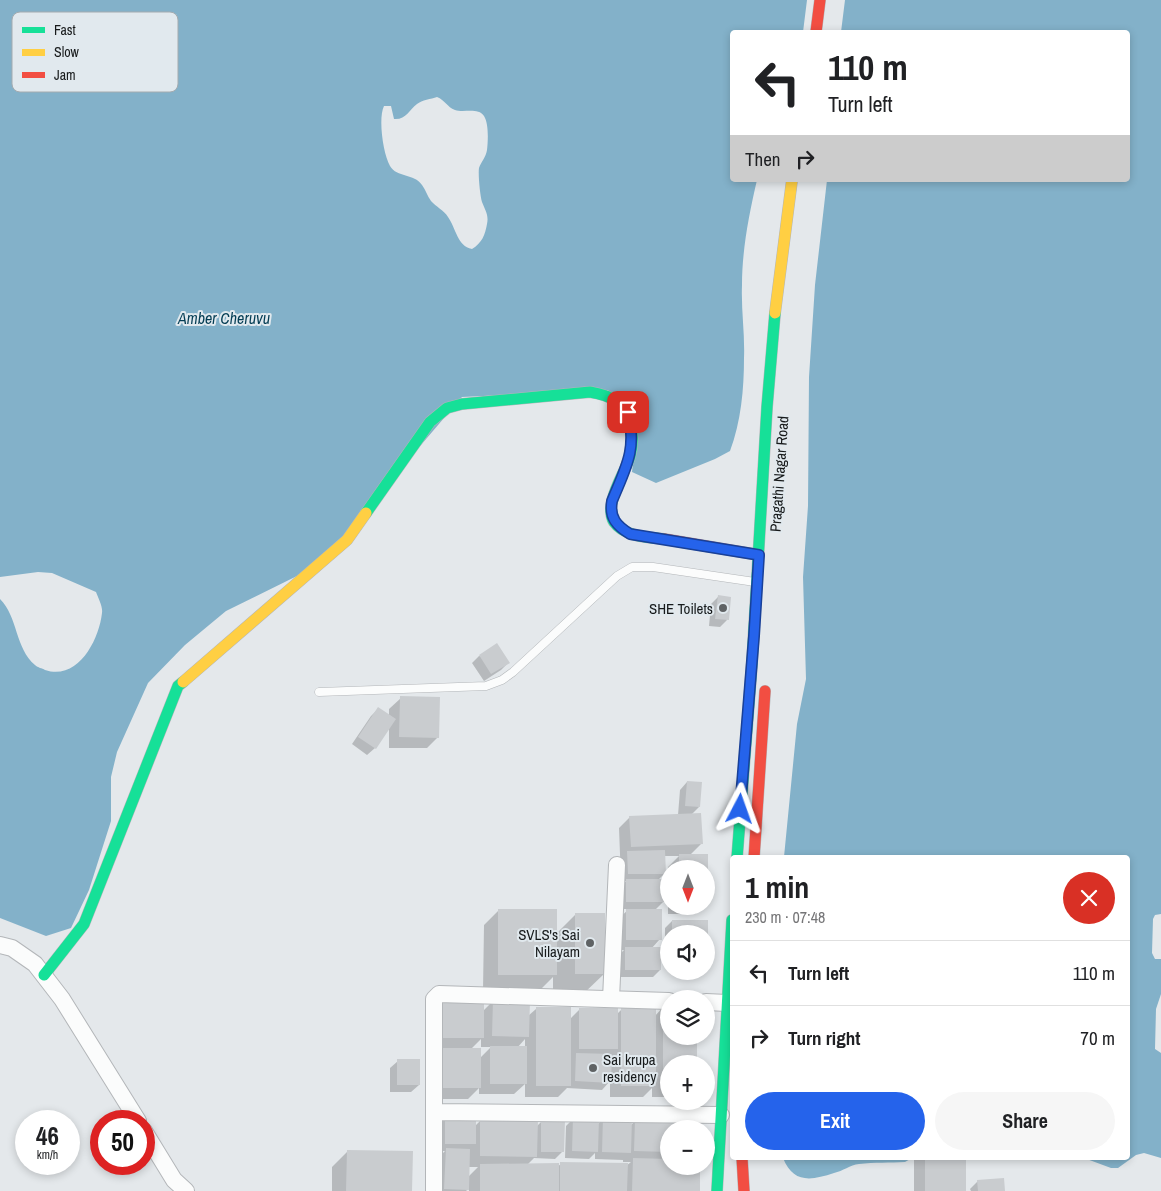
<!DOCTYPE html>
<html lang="en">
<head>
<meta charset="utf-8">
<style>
  body { margin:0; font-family:"Archivo Narrow",sans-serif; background:#f6f6f6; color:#202124; height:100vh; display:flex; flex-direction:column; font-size:19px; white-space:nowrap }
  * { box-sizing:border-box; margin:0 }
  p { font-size:16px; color:#757577 }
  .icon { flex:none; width:28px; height:28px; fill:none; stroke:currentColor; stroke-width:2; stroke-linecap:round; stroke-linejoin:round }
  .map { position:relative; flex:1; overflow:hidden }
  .side { position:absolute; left:730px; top:855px; width:400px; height:305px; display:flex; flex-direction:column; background:#fff; border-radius:5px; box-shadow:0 2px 8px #0003 }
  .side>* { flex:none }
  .banner { position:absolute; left:730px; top:30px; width:400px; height:152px; border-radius:5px; box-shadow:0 2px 8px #0003; background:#fff; color:#202124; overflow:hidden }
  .needle { width:32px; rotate:180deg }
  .tools { position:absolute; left:660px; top:860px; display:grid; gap:10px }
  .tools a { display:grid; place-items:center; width:55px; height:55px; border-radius:50%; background:#fff; box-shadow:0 2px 8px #0003; font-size:25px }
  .speed { position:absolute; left:15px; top:1110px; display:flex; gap:10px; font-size:25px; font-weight:700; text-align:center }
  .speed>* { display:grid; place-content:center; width:65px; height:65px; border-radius:50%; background:#fff; box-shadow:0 2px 8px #0003; line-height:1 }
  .speed small { font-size:12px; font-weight:400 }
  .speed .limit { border:8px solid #d22; background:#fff; color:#111 }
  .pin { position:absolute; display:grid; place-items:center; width:42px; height:42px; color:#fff; margin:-21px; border-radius:10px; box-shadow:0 2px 8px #0006 }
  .me { position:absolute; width:55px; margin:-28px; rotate:4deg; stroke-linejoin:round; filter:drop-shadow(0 0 4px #0008) }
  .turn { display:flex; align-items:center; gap:18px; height:105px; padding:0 15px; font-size:22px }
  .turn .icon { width:65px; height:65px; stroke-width:2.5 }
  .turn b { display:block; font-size:35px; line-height:42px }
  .then { display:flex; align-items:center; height:48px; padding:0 15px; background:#0003; gap:10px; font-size:19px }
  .round { display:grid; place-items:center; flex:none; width:52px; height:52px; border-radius:26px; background:#f6f6f6 }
  .overview { display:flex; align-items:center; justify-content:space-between; height:85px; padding:0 15px }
  h1 { font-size:30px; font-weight:700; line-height:38px }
  .primary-button { display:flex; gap:10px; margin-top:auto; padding:10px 15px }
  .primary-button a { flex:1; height:58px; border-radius:30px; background:#2563eb; color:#fff; font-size:20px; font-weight:700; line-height:58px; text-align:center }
  .primary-button a+a { background:#f6f6f6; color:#202124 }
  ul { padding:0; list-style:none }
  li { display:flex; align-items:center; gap:15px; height:65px; padding:0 15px; border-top:1px solid #e0e0e0 }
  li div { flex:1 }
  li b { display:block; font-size:19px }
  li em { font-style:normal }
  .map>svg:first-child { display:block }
  .water { fill:#83b1c9; fill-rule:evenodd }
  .shadow { fill:#0003; fill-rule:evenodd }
  .building { fill:#c9cccf }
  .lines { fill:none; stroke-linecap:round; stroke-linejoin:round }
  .lane-casing { stroke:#b3b6b9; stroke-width:9 }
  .street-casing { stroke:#b3b6b9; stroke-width:18 }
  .fast-casing { stroke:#b3b6b9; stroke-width:12 }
  .slow-casing { stroke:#b3b6b9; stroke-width:12 }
  .jam-casing { stroke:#b3b6b9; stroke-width:12 }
  .lane { stroke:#fbfcfc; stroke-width:8 }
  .street { stroke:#fbfcfc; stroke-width:16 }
  .fast { stroke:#16e098; stroke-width:11 }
  .slow { stroke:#ffcf43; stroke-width:11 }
  .jam { stroke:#f24e42; stroke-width:11 }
  .route-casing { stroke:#184099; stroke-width:12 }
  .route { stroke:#2563eb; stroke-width:9 }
  .poi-dot { fill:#5f6264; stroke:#e1e9ee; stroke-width:2 }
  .labels { text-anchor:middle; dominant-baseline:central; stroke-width:4; stroke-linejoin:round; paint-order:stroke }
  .street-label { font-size:15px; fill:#171a1b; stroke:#e1e9ee }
  .poi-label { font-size:15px; fill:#171a1b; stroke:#e1e9ee; text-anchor:end }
  .water-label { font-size:16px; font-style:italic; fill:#043d54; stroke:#e1e9ee }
  .key { fill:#e1e9ee; stroke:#a4abaf; stroke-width:1 }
  .key-label { font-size:14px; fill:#171a1b }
</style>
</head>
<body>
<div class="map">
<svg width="1161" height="1191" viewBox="0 0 1161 1191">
  <rect width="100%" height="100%" fill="#e4e8eb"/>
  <path class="water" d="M0 0H807L803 32H732V180H757C749 214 742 250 742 285 741 310 745 334 744 358 744 389 741 422 730 451L715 459 656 483 632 472 634 454 608 390 462 397 344 535 301 574 226 611 185 645 148 683 117 752 111 777V821L89 890 71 928 46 936 0 918V599C18 617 15 648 35 665 38 668 42 668 45 670 78 681 99 640 102 613 103 606 98 598 96 592L52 573 38 572 0 577ZM437 97C445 100 447 107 455 110 464 113 478 107 484 116 489 124 488 141 487 150 486 157 481 162 479 168 478 174 480 195 482 202 485 210 489 215 487 224 485 235 482 243 472 249 457 246 456 228 448 217 444 210 436 207 431 201 427 196 426 190 422 185 414 173 397 178 390 166 383 154 378 118 384 106H391L394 119C406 120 409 110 417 104 422 100 431 99 437 97Z
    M845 0H1161V914L1155 915 1153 919 1152 953 1155 959H1161V994L1156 1009 1155 1049 1161 1053V1158L1144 1153 1136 1155 1118 1168H1111L1084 1158H1128V858L784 857 797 724 806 679 803 577 808 506 809 377 815 285 827 180H1128V32H841Z
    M783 1158H912L905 1162C890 1163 874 1162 859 1164 850 1165 843 1171 834 1173 810 1181 793 1183 783 1158Z"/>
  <path class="shadow" d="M718 597 727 620 720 627 709 626 711 604Z
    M479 656 508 663 501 670 484 681 472 663Z
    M401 698 438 737 427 748H389V727L375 748 367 755 352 744 371 716 378 709 389 716V709Z
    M687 782 699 807 691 815 701 844 690 855H706V876V869H669V906H702L695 914H668V867L679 856H664L665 873 658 880 664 901 654 911 660 939 651 949 660 970 653 977H618V956L624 950H615V922L629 909H620V888L626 881H621L619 828 630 817 678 815 680 790Z
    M499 910 556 934 576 914 604 974 581 996H553V977L540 990H483L484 925Z
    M672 921H707V947L706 948V934H669V955H665V928Z
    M494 1000 528 1016 536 1009 570 1019 579 1010 617 1014 622 1009 655 1016 663 1007 669 1064V1097H652V1088L643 1097H610V1081L602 1090 567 1088 558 1097H525V1084L514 1094H479V1088L468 1099H430L431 1015 482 1012ZM481 1039V1047H491L480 1058 470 1050ZM525 1039V1048H517Z
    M398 1061 419 1085 411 1092H390V1068Z
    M445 1117 474 1127 481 1120 537 1126 542 1121 563 1151 555 1159 534 1158 528 1164 557 1167 561 1164 626 1166 631 1162H623V1160L595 1159V1153L589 1159 565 1158 566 1126 574 1118 598 1124 604 1118 630 1126 635 1121 669 1129V1166L699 1191H469V1188L466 1191H438L439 1157 445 1151H438V1125ZM469 1167H478L468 1177Z
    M348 1151 411 1191H332V1167Z
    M914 1158H965V1191H914Z
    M978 1181 1004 1191H971L970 1189Z"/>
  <path class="building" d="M718 595 731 597 729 620 715 619Z
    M497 643 510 663 491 674 479 655Z
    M400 696 440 697 439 738 399 737Z
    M378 707 396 719 376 749 358 737Z
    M687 781 702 782 700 807 685 806Z
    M701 813 703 844 631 847 629 816Z
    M665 850 666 874H628L627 851Z
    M679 854H708V869H679Z
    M626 879H665V902H626Z
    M498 909H557V975H498Z
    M626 909H662V940H626Z
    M575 913H605V974H575Z
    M672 920H708V948H706V934H672Z
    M625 947H661V970H625Z
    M493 999 530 1000 529 1037 492 1036Z
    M442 1002H484V1038H442Z
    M663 1006H669V1036H697V1064H669V1086H663Z
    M536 1007H571V1086H536Z
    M579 1008H618V1049H579Z
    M621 1008H656V1086H621Z
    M490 1046H527V1084H490Z
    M441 1048H481V1088H441Z
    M576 1053 612 1054 611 1083 575 1081Z
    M397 1059H420V1085H397Z
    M445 1116H476V1144H445Z
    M573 1117 599 1118 598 1152 572 1151Z
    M603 1117 632 1118 631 1153 602 1152Z
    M480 1119 538 1120 537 1157 480 1156Z
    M541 1119 565 1120 564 1152H541Z
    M635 1120 700 1121V1129H669V1152L634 1151Z
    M446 1148 470 1149 469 1190 444 1189Z
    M347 1150 413 1151 412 1191H346Z
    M633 1158 669 1159V1166H700V1191H632Z
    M925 1158H966V1191H925Z
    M560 1162 628 1163 627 1191H560Z
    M559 1163V1191H480V1164Z
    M1004 1178 1005 1191H978L977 1180Z"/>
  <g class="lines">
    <g class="lane-casing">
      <path id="lane" d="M319 692 486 686 502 680 513 672 617 576 632 567H653L755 582"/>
    </g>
    <g class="street-casing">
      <path id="street" d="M0 945 12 948 35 964 62 999 138 1121
        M611 999 617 865
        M706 1002 727 1003
        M434 1112 721 1115
        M144 1131 174 1180 186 1191
        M434 1191V999L439 994 669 1001"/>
    </g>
    <g class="fast-casing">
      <path id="fast" d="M366 513 430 422 447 408 462 404 590 392C609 395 626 402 630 422 633 433 633 445 630 456 625 474 603 504 614 522 625 537 647 537 664 539
        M737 858 752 663 767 407 775 313
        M44 975 84 924 178 686 183 682
        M717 1191 732 920"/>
    </g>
    <g class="slow-casing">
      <path id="slow" d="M775 313 792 180
        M183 682 347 540 366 513"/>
    </g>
    <g class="jam-casing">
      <path id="jam" d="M816 32 820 0
        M664 539 759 555
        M754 858 765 691
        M742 1158 744 1191"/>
    </g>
    <use href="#lane" class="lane"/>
    <use href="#street" class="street"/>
    <use href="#fast" class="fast"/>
    <use href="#slow" class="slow"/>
    <use href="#jam" class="jam"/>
  </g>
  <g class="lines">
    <g class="route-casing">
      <path id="route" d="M628 412C637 450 626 467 612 501 609 518 617 526 630 534L759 555 754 636 740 809"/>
    </g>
    <use href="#route" class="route"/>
  </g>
  <g class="poi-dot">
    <circle cx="723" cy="608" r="5"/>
    <circle cx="590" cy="943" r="5"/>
    <circle cx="593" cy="1068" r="5"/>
  </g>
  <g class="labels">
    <g class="street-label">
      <text transform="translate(779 474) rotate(-86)">Pragathi Nagar Road</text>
    </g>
    <g class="poi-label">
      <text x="713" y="608">SHE Toilets</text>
      <text x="580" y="934">SVLS's Sai<tspan x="580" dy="17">Nilayam</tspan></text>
      <text x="603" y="1059" text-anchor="start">Sai krupa<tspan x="603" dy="17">residency</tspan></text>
    </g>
    <g class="water-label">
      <text x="224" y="318">Amber Cheruvu</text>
    </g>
  </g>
  <rect x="12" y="12" width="166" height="80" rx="8" class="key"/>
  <rect x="22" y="27" width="23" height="6" fill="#16e098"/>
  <rect x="22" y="49" width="23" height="7" fill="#ffcf43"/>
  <rect x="22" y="72" width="23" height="6" fill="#f24e42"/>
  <g class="key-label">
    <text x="54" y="35">Fast</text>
    <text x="54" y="57">Slow</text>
    <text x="54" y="80">Jam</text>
  </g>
</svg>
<div class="tools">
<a><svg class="needle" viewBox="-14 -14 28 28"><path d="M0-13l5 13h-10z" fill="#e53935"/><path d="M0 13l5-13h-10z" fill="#757577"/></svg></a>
<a><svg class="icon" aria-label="sound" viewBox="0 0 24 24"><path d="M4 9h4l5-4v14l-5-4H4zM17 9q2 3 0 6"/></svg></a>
<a><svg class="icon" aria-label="layers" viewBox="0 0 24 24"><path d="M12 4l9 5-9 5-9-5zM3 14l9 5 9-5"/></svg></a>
<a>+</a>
<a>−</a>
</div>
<div class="speed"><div>46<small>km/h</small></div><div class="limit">50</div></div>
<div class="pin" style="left:628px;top:412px;background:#d93025"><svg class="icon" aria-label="arrive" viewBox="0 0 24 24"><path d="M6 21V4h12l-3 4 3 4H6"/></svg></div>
<svg class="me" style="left:740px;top:809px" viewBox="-20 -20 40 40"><path d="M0-17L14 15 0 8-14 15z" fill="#2563eb" stroke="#fff" stroke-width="4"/></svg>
<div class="banner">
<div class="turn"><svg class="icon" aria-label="left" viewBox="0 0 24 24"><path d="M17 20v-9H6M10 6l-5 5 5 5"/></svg><div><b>110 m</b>Turn left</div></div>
<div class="then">Then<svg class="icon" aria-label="right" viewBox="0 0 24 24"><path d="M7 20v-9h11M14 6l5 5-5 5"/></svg></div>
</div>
<section class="side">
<div class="overview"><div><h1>1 min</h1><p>230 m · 07:48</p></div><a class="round" style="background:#d93025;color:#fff"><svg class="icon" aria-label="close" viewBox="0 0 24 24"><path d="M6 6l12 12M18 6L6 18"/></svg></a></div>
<ul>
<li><svg class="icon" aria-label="left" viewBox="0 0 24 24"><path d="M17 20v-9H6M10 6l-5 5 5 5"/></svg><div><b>Turn left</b></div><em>110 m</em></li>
<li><svg class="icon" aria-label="right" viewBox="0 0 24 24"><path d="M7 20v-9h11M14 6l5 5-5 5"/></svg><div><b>Turn right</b></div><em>70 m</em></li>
</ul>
<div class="primary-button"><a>Exit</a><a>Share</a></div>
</section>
</div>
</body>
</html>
